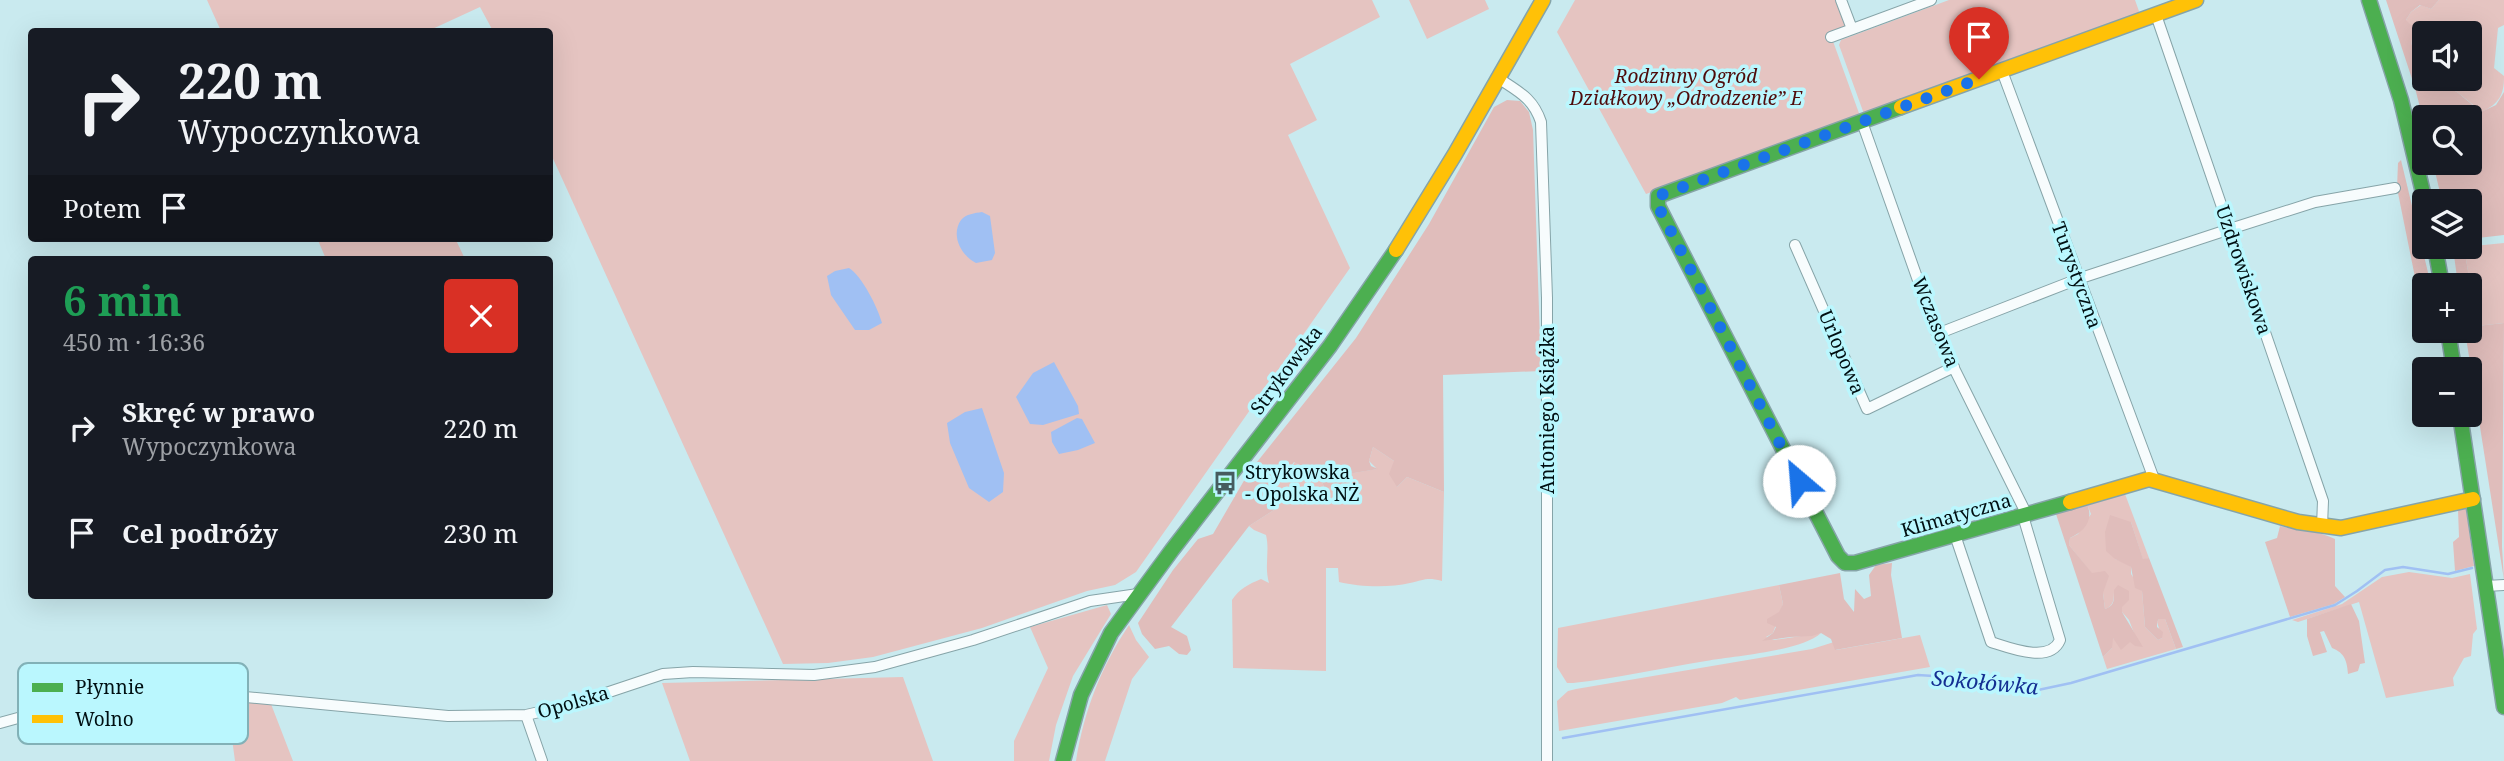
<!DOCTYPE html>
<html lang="pl">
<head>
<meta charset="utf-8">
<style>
  body { margin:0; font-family:"Noto Serif",serif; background:#242831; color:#f1f3f6; height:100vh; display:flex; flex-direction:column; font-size:26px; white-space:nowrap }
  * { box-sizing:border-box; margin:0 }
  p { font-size:23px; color:#9ea1a6 }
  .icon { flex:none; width:38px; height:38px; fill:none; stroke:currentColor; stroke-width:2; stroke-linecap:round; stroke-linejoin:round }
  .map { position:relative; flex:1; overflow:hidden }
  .side { position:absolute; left:28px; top:256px; width:525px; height:343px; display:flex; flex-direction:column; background:#171b24; border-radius:7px; box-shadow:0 7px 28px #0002 }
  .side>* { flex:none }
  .top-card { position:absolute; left:28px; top:28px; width:525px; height:214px; border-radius:7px; box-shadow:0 7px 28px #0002; background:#171b24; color:#f1f3f6; overflow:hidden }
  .buttons { position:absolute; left:2412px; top:21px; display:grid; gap:14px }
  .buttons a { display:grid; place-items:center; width:70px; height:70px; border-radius:7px; background:#171b24; box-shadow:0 7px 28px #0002; font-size:35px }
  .pin { position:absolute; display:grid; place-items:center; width:60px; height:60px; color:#fff; margin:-72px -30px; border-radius:50% 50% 50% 0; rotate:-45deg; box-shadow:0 0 7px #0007 }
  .pin .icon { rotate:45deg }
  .me { position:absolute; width:77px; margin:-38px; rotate:333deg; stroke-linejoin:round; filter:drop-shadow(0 0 5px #0008) }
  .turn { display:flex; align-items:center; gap:24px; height:147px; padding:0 35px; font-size:32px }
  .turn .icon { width:91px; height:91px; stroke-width:2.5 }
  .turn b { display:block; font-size:49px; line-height:60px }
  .then { display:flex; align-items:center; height:66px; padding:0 35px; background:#0003; gap:14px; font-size:26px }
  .round { display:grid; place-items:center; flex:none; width:74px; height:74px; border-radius:7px; background:#242831 }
  .head { display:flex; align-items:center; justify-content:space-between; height:119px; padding:0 35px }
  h1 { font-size:42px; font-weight:700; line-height:52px; color:#1e9e55 }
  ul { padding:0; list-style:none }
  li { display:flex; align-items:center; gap:21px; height:105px; padding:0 35px }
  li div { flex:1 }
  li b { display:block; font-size:26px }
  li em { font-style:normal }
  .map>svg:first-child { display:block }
  .green { fill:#e5c4c1 }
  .forest { fill:#e0bdbb }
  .water { fill:#a0c0f3 }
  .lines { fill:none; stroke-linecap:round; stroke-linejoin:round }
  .stream { stroke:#a0c0f3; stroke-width:2.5 }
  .street-casing { stroke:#86a4a8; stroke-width:12 }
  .fast-casing { stroke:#86a4a8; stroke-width:17 }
  .slow-casing { stroke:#86a4a8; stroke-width:17 }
  .street { stroke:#f7fcfd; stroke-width:10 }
  .fast { stroke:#4caf50; stroke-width:14 }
  .slow { stroke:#ffc107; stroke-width:14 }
  .route { stroke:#1a73e8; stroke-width:12; stroke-dasharray:0 21.6 }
  .labels { text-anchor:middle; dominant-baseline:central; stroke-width:7; stroke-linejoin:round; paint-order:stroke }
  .park-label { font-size:19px; font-style:italic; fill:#4f0b0b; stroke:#baf7fe }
  .street-label { font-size:19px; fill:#000f12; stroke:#baf7fe }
  .poi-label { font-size:19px; fill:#000f12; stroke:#baf7fe; text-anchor:start }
  .water-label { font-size:21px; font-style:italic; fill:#142f92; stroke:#baf7fe }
  .key { fill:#baf7fe; stroke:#82b1b7; stroke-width:2 }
  .key-label { font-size:19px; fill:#000f12 }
</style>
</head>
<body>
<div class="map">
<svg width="2504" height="761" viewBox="0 0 2504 761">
  <rect width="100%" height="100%" fill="#c9eaef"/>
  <path class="green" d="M207 0H1372L1380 17 1290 64 1317 120 1288 135 1350 268 1136 572 1115 585 1087 591 982 628 873 657 828 663 783 664 550 152V32L493 31 480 7 428 31H221Z
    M1409 0H1485L1489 9 1427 39Z
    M1575 0H1836L1846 26 1830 33 1860 116 1646 194 1557 32Z
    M1949 0H2135L2140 14 1864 114 1839 45 1841 40Z
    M2439 0H2504V25L2498 28 2494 68 2504 76C2504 96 2499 103 2482 112L2457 92 2429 79H2469V33H2424V73L2416 63 2406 20 2411 12 2421 5 2431 9Z
    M317 238H455L465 259H326Z
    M2504 243V323L2477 326 2464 247Z
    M1373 447 1394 461 1397 487 1407 477 1444 492 1442 581C1426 577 1425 580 1410 583 1389 588 1360 587 1339 582L1338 568H1326V671L1233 668 1232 600C1239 589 1249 584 1261 579L1269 583C1264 566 1270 551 1266 535L1254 530 1249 526 1274 510 1276 505V488L1295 462 1319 475 1325 489 1333 486 1347 474 1377 469 1369 461Z
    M2125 494 2149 558 2143 560 2131 522 2115 559 2127 563 2131 567V574L2142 591 2145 627 2158 640 2162 638 2157 622 2159 619H2165L2176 649 2107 669 2103 657 2112 648V638L2130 642 2136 638 2129 620 2122 612V607L2114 590C2114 599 2114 606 2105 609L2103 593 2098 573 2092 574 2069 545 2070 538 2078 534 2091 514 2087 504Z
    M2409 572 2452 578 2470 574 2477 629 2473 634 2471 656 2464 658 2453 678 2454 686 2386 698 2359 602 2298 622 2292 620 2342 604 2382 577Z
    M1779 585 1783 604 1773 633 1766 637 1774 640 1821 633C1802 651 1734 656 1706 661 1662 668 1618 678 1573 683H1567L1557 667 1558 628Z
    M1107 605 1111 614 1073 676 1056 725 1049 761H1014V741L1048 668 1030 627Z
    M1129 625 1136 640 1149 657 1132 679 1105 761H1076C1084 711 1101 667 1129 625Z
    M1920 635 1930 667 1740 700 1736 697 1722 703 1559 731 1557 701 1568 691 1576 689 1812 649 1834 642 1836 650Z
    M903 677 933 761H690L662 683Z
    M227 701 271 704 293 761H235Z"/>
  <path class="forest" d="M2386 0H2439L2431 9 2420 5 2411 12 2406 20 2416 30 2411 41 2416 63 2424 73V79H2429L2457 92 2481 112 2496 105 2504 92V235L2469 239V201H2442L2433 163H2469V117H2424V123L2415 88Z
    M1507 100 1520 101 1529 112 1533 130 1541 371 1443 375 1444 492 1407 477 1397 487 1389 474 1394 461 1373 447 1369 461 1371 466 1378 469 1348 474 1347 483 1325 489 1319 475 1294 462 1276 488V505L1274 510 1249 526 1171 627 1187 636 1191 650 1187 655 1179 654 1169 646 1155 649 1142 634 1138 623 1173 570 1198 539 1213 534 1249 472 1356 338 1429 224 1494 107Z
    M2401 160 2431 285H2424V322L2397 188 2398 163Z
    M2464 247 2477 326 2504 323 2502 547 2504 580 2465 331H2469V285H2458L2453 248Z
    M2087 504C2094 520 2085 531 2070 538L2069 545 2092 573 2105 571 2109 576 2103 593 2105 609C2115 606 2114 599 2114 590L2118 585 2129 591V600L2122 607V612L2143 647 2135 646 2130 642 2121 650 2113 638 2112 648 2103 657 2056 514Z
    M2463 508 2466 509 2474 566 2455 571 2453 542 2459 537 2458 510Z
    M2110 515 2131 522 2143 559 2149 558 2183 647 2176 649 2165 619H2159L2157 622V627L2163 632 2162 638 2158 640 2145 627 2142 591 2135 588 2131 567 2115 559 2106 551 2105 532Z
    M2280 526C2299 531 2318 530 2335 539V586L2345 597 2334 604 2290 617 2265 542 2277 538Z
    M1892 563 1891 575 1902 638 1835 650 1831 639 1821 633 1812 636 1790 637 1762 641 1773 633 1776 627 1767 623V619L1779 612 1783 604 1779 585 1840 573 1844 599 1854 612 1855 589 1864 599 1871 596 1869 575 1876 565Z
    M2351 604 2359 621 2365 663 2360 664 2358 671 2348 674C2347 661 2345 653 2332 648L2324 631 2320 632 2327 652 2313 656 2307 636V619Z"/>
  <path class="water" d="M982 212 990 216 995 253 992 260 976 263C962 256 950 236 961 220 966 214 975 213 982 212Z
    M849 268C862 276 878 308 882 323L869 330H855L831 295 827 276 835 271Z
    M1054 362 1078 406 1079 414 1043 425 1030 424 1016 397 1033 373Z
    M982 408 1004 473 1003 492 989 502 969 488 950 443 947 423 965 412Z
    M1077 418 1082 419 1095 443 1078 450 1059 454 1052 442 1051 432Z"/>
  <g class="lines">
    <path class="stream" d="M1563 738 1918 675 1965 678 2038 690 2071 683 2335 605 2357 591 2385 570 2403 567 2448 574 2472 568"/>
    <g class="street-casing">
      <path id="street" d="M1841 0 1852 29
        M2156 15 2323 501 2322 526
        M1831 37 1931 0
        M2002 71 2154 479
        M1498 78C1519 92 1533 98 1541 122L1547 298V761
        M1862 122 1937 334 2027 515
        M1795 245 1867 409 1954 367
        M1937 334 2078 279 2230 229 2315 202 2395 188
        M1955 535 1991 642C2010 648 2050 664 2060 640L2023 516
        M2486 586 2504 585
        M526 715 542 761
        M0 723 116 691 150 688 448 716 526 715 570 705 663 674 693 672 814 675 875 667 973 640 1090 601 1138 594"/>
    </g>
    <g class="fast-casing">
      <path id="fast" d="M2369 0 2401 100 2425 201
        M1901 107 1658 196V206L1838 556 1845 563H1855L2070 502
        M2435 247 2442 285
        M2448 331 2454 369
        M2460 415 2504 707
        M1063 761 1081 695 1111 633 1172 550 1330 346 1396 250"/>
    </g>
    <g class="slow-casing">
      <path id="slow" d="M1901 107 2196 0
        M1396 250 1455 154 1543 0
        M2070 502 2149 479 2298 522 2341 528 2473 499"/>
    </g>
    <use href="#street" class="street"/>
    <use href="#fast" class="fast"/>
    <use href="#slow" class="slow"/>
  </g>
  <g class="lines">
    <path class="route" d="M1799 481 1658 206V196L1979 79"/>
  </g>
  <defs>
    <g id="bus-bare" transform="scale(1.89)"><path d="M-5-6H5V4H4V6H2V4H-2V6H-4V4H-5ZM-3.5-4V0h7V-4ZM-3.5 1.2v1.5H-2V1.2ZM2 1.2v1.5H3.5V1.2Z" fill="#465c5f" stroke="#baf7fe" stroke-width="2.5" paint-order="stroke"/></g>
  </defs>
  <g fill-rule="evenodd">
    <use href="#bus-bare" x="1225" y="483"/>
  </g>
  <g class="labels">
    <g class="park-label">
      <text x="1686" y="76">Rodzinny Ogród<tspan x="1686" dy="22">Działkowy „Odrodzenie” E</tspan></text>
    </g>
    <g class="street-label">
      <text transform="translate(2244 270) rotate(71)">Uzdrowiskowa</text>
      <text transform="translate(2077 275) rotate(70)">Turystyczna</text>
      <text transform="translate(1936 322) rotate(68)">Wczasowa</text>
      <text transform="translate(1842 352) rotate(67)">Urlopowa</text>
      <text transform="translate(1286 370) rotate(-53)">Strykowska</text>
      <text transform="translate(1547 410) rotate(-90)">Antoniego Książka</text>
      <text transform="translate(1956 515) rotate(-16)">Klimatyczna</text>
      <text transform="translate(573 702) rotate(-16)">Opolska</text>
    </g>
    <g class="poi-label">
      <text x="1245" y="472">Strykowska<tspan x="1245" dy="22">- Opolska NŻ</tspan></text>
    </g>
    <g class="water-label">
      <text transform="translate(1985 682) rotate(5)">Sokołówka</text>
    </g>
  </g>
  <rect x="18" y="663" width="230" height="81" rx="10" class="key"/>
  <rect x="32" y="683" width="31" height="9" fill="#4caf50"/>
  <rect x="32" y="715" width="31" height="8" fill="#ffc107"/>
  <g class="key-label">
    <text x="75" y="694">Płynnie</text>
    <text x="75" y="726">Wolno</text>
  </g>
</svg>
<div class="buttons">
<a><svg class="icon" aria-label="sound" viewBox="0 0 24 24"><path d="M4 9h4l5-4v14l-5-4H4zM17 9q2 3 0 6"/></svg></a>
<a><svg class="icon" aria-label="search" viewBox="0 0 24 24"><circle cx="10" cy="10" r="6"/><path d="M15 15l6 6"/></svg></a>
<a><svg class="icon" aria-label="layers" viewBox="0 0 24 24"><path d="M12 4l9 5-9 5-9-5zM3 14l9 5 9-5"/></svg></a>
<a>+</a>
<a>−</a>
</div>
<div class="pin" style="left:1979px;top:79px;background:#d93025"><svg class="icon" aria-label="arrive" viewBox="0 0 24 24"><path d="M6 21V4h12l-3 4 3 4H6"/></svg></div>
<svg class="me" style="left:1799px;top:481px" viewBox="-20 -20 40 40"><circle r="19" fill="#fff"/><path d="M0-13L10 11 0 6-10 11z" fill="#1a73e8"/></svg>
<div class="top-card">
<div class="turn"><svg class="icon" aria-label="right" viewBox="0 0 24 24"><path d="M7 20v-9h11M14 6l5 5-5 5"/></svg><div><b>220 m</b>Wypoczynkowa</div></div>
<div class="then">Potem<svg class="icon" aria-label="arrive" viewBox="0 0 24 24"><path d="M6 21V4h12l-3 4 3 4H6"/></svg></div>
</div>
<section class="side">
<div class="head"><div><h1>6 min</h1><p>450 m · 16:36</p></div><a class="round" style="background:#d93025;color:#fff"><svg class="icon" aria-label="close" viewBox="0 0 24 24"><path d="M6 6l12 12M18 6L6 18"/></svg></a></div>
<ul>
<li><svg class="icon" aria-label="right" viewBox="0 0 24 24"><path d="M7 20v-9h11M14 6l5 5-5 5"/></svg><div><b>Skręć w prawo</b><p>Wypoczynkowa</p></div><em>220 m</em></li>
<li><svg class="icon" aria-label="arrive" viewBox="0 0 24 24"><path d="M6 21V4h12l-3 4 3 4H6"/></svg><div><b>Cel podróży</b></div><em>230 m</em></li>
</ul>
</section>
</div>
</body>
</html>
